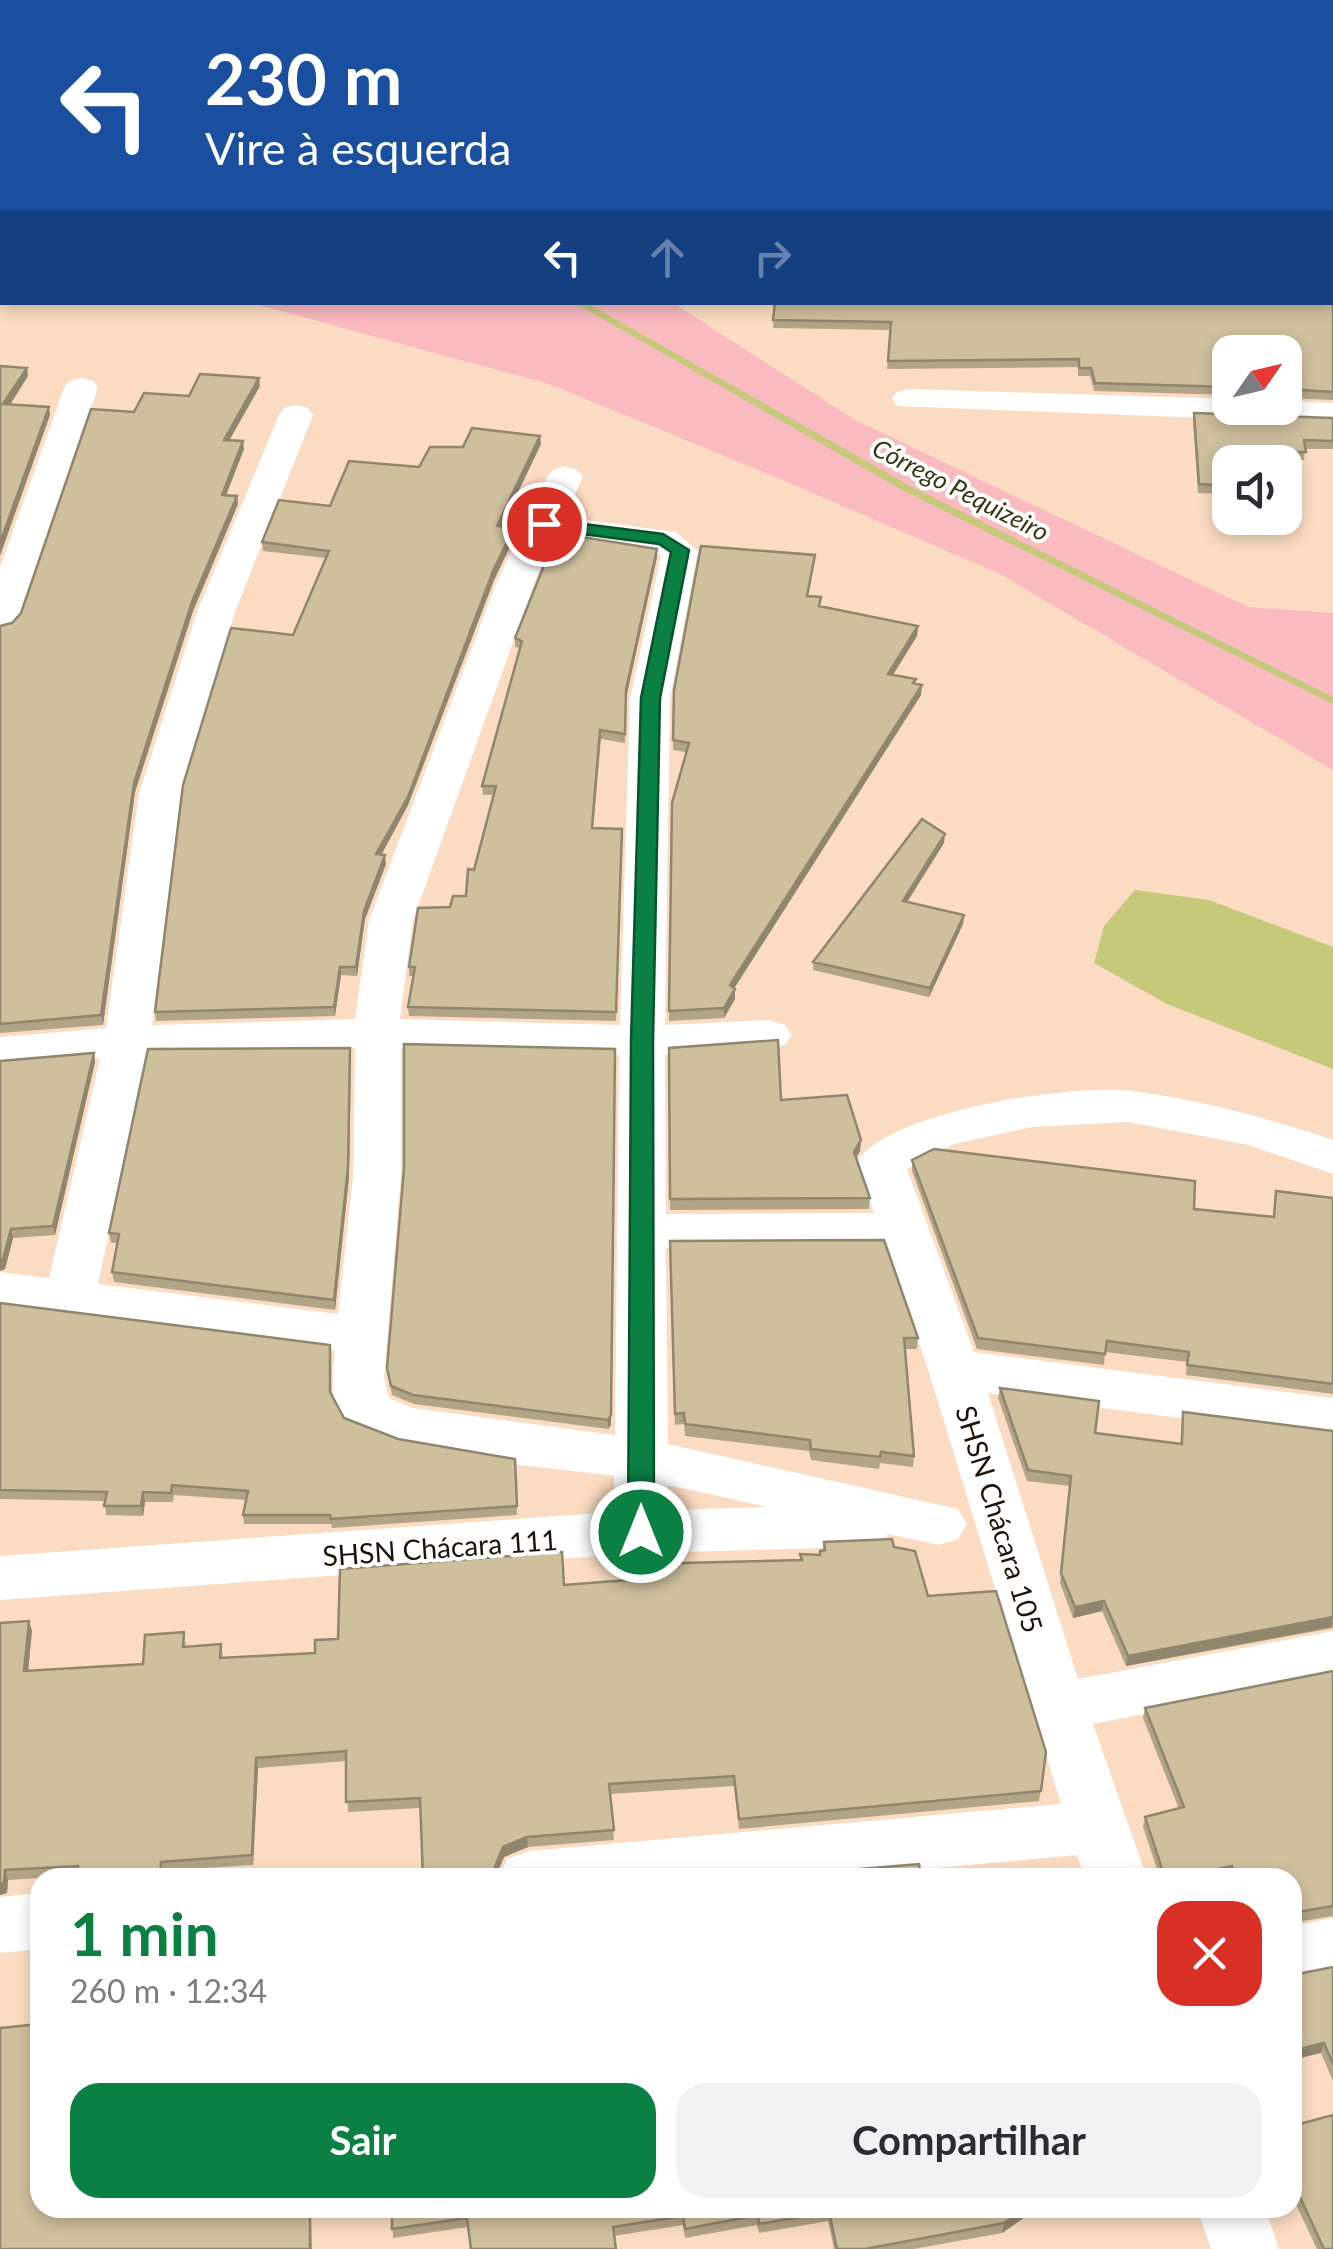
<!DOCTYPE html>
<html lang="pt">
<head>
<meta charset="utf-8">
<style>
  body { margin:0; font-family:Lato,sans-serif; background:#f2f2f3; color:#2b2b33; height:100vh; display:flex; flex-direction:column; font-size:38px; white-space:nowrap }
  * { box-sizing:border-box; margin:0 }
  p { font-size:32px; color:#7c7c81 }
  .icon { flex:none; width:55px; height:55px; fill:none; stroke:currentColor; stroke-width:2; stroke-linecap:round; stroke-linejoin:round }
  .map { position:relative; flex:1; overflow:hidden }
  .panel { position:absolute; left:30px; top:1868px; width:1272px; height:350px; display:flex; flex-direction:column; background:#fff; border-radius:30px; box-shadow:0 5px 15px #0003 }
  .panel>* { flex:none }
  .guide { position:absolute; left:0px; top:0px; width:1335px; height:305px; box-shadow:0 5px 15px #0003; background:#1a4fa0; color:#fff; overflow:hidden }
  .needle { width:65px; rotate:56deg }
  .controls { position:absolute; left:1212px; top:335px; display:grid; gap:20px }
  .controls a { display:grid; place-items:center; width:90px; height:90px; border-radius:20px; background:#fff; box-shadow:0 5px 15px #0003; font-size:50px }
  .pin { position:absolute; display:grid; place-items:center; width:85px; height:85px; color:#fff; margin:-42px; border:5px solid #fff; border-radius:50%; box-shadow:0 2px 10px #0007 }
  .me { position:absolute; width:110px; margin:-55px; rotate:0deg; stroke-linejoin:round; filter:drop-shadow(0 0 8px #0008) }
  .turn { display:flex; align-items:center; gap:35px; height:210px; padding:0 40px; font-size:45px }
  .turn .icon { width:130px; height:130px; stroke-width:2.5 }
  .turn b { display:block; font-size:70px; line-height:85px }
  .lanes { display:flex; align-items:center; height:95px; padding:0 40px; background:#0003; justify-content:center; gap:50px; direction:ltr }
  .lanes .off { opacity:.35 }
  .round { display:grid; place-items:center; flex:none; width:105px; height:105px; border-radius:30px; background:#f2f2f3 }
  .summary { display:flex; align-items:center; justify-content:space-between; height:170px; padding:0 40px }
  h1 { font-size:60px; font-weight:700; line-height:75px; color:#0b8043 }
  .action { display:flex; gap:20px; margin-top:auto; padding:20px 40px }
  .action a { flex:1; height:115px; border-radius:30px; background:#0b8043; color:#fff; font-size:40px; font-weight:700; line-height:115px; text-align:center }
  .action a+a { background:#f2f2f3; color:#2b2b33 }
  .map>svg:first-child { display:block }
  .green { fill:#f9bac0 }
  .water { fill:#c5c979 }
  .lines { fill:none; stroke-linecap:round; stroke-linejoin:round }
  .stream { fill:#c5c979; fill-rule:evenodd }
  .minor { fill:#fff; fill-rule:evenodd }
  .wall { fill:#b1a487 }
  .shaded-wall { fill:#90866e }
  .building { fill:#cebf9d; stroke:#90866e; stroke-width:2.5 }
  .route { fill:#0b8043; stroke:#07532c; stroke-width:2.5 }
  .labels { text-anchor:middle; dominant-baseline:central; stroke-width:8; stroke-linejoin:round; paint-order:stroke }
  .far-water-label { font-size:25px; font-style:italic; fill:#343613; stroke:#fff }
  .street-label { font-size:28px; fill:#1e130a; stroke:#fff }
</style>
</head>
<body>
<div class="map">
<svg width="1333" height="2249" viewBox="0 0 1333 2249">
  <rect width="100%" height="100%" fill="#fbdcc2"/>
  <path class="green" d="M758 0H1333V22L1332 2H741Z
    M251 303H673L855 420 1248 607 1333 613V770L998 573 778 478 549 384Z"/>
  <path class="water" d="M1135 890 1209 900 1333 947V1069L1167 1004 1094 963 1104 926Z"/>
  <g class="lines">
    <path class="stream" d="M1190 0H1211L1205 2H1190Z
      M0 128H2V132H0Z
      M573 302H585L912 487 1333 697V704L904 491Z"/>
    <path class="minor" d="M1332 170H1333V188H1332Z
      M1332 274H1333V292H1332Z
      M81 378 93 381 98 388 19 620 13 628 0 631V567L64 388 69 381Z
      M909 389 1230 399V408H1285V401L1333 403V423L897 406 892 399 897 392Z
      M296 405 308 408 313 415 235 612 181 793 152 1025 355 1019 369 920 497 581 547 477 553 470 565 466 577 470 583 477 564 517 676 532 698 551 670 699 665 1025 769 1020 785 1025 792 1035 785 1045 769 1050 665 1055 666 1214 874 1213 857 1162C888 1111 1074 1083 1132 1091 1201 1100 1268 1118 1333 1140V1174L1249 1145 1128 1122 1032 1127 954 1144 907 1169 974 1352 1333 1398V1438L988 1393 1078 1679 1333 1631V1677L1093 1724 1147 1878H1085L1077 1855 829 1878H498L507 1859 529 1851 1061 1804 928 1369 886 1247 666 1248 668 1444 958 1509 967 1524 958 1539 939 1545 888 1534 884 1541 865 1547 641 1553 0 1600V1556L614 1512V1476C555 1468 391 1456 348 1425 329 1411 332 1372 335 1351L0 1308V1272L49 1278 100 1058 0 1067V1037L106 1028 139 793 197 612 279 415 284 408ZM555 537 653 550 661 555 630 699 620 1025 400 1019 413 920 535 581ZM355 1048 353 1177 338 1314 98 1284 147 1055ZM401 1049 619 1055 615 1435 413 1408 389 1398 384 1378 401 1177ZM668 1485 767 1507 668 1510Z
      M40 1893V1949L0 1953V1897Z
      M1333 1918V1974L1292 1982V1926Z
      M1197 2208H1265L1279 2249H1211Z"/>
  </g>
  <path class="wall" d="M1333 286V400L1285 398V352H1230V395L1094 391 1090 376H1078V367L887 369 890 330 773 328 775 304 768 302H1332Z
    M260 386 229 440 244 449 226 495 237 496 238 504 193 611 135 792 103 1025 0 1033V626L12 623 21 613 134 412 189 396Z
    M1194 413 1333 418V449H1305L1304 460H1294L1293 467 1287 466 1286 470 1285 462H1230V494L1198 493 1193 421Z
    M541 444 501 527 515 536 494 580 408 805 381 855 386 864 365 919 357 976 341 975 335 1016 156 1021 155 1012 326 558 263 551 262 542 330 506 419 467Z
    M657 549V557L626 698 625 743 601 739 593 828 622 829 616 1021 409 1016 408 1007 413 976H409V967L450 907 466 896 493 795H483L482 786 520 648 515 647V638Z
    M815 555 808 596 821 606 918 626 917 636 893 675 916 679 915 684 921 695 734 988 735 999 724 1018 669 1021 672 803 686 752 673 750 674 690Z
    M944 843 907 902 964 915 963 924 929 997 813 970V962Z
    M669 1048 861 1140 860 1151 856 1158 870 1198 869 1209 670 1210Z
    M94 1053 95 1062 55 1235 13 1238 5 1269 0 1271V1061Z
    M351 1058 349 1177 335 1310 114 1282 112 1272 117 1243H111L109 1233Z
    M912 1160 1194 1209 1273 1217 1276 1191 1333 1198V1394L1186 1375 1187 1362 1105 1352 1104 1365 977 1349 912 1171Z
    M404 1168 611 1425 608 1429 414 1404 392 1395 387 1368Z
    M670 1241 918 1338 917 1349H905L914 1456 913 1467 880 1463 879 1469 811 1460 809 1451 685 1436 684 1424 675 1425Z
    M0 1303 330 1345 331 1394 344 1418 398 1439 515 1459 517 1515 332 1528 331 1524H244L243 1515 246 1500 174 1495 173 1502H145L143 1516 106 1515 105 1501 0 1499Z
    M1000 1388 1095 1433 1180 1444 1183 1412 1333 1431V1628L1126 1666 1102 1611 1073 1618 1060 1583 1070 1486 1027 1481 998 1398Z
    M824 1542 894 1547 928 1596 1046 1752 1039 1801 739 1829 734 1786 610 1794 614 1840 528 1847 504 1857 499 1869 423 1878 420 1808 348 1812 346 1761 258 1768 253 1865 8 1880 7 1893 0 1895 32 1631 28 1671 143 1664 186 1642 185 1647 221 1644 223 1658 315 1653 338 1639 564 1585 641 1579 800 1560V1554L819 1555 823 1550Z
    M1333 1671V1916L1292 1923V1878H1231L1230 1876 1223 1878H1160L1143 1827 1145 1817 1179 1809 1143 1718 1145 1708Z
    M1333 1967V2081L1321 2053Z
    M1292 2126 1333 2249H1317L1292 2196Z
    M40 2208H1038L1002 2233 914 2249H834L828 2221 759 2233 757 2225 685 2238 683 2225 614 2236 468 2227 393 2238 392 2208 311 2216 312 2249H0Z"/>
  <path class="shaded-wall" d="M27 368 28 376 5 413 3 404Z
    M259 378 260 386 225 448 224 440Z
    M49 407 50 415 0 556V543Z
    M540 436 541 444 498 534 497 526Z
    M243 441 244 449 223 503 222 495Z
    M237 496 238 504 193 611 135 792 103 1025 101 1015 134 783 192 602Z
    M514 528 515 536 494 580 408 805 377 863 376 854 493 571Z
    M657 549V557L626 698 625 743 626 690Z
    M918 626 917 636 887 684 888 674Z
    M922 685 921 695 730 995V985Z
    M945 834 944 843 902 910 903 901Z
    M385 855 386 864 365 919 357 976 356 967 364 911Z
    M964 915 963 924 929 997 930 988Z
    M340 967 341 975 335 1016 334 1007Z
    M735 989V999L724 1018V1008Z
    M350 1048 349 1177 335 1310 334 1300Z
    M94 1053 95 1062 55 1235 53 1226Z
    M615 1059 611 1425 608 1429V1420Z
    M861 1140 860 1151 853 1163 854 1152Z
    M11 1229 13 1238 5 1269 0 1271V1260Z
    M143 1492 145 1502 143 1516 141 1506Z
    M1104 1601 1102 1611 1073 1618 1075 1607Z
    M1333 1617 1332 1627 1126 1666 1128 1656Z
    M29 1621 32 1631 27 1682 24 1671Z
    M256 1758 258 1768 253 1865 252 1855Z
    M527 1837 528 1847 504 1857 495 1878 494 1869 503 1847Z
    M1232 1866 1230 1876 1223 1878H1178Z
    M5 1870 8 1880 7 1893 0 1895V1884Z
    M1324 2043 1321 2053 1292 2060V2051Z
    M1027 2208H1038L1002 2233 1004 2223Z"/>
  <path class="building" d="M1332 182H1333L1332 264Z
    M1333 286V392L1286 389 1285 392V352H1230V387L1095 383 1091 368H1079V359L888 361 891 322 773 320 775 302H1332Z
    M0 366 27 368 3 404 49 407 0 543Z
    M200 374 259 378 224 440 243 441 222 495 237 496 192 602 134 783 101 1015 0 1024V626L12 623 21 613 91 409 134 412 144 393 189 396Z
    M1194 413 1333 418V441L1304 440 1306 452H1293L1294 458H1287V461L1237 460 1238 462H1230V486L1199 484Z
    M472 428 540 436 497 526 514 528 493 571 408 797 376 854 385 855 364 911 356 967H340L334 1007 155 1012 183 785 231 628 293 635 329 551 262 542 279 500 330 506 349 461 419 467 430 447H463Z
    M557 533 657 549 626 690 625 734 600 730 592 828 622 829 616 1012 408 1007 415 967H409L418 908 450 907 453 896H466L468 869 474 870 496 786H482L522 641 515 638Z
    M701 546 815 555 807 596 821 597 819 606 918 626 888 674 916 679 913 683 922 685 730 985 735 989 724 1008 669 1011 672 803 689 743 673 740 674 690Z
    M922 819 945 834 903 901 964 915 930 988 813 962Z
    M778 1040 781 1100 847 1095 861 1140 854 1152 870 1198 670 1199 669 1048Z
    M404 1044 615 1049 611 1415 608 1420 413 1395 391 1386 387 1368 404 1168Z
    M350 1048 348 1167 334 1300 112 1272 119 1234 109 1233 148 1049Z
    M94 1053 53 1226 11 1229 3 1259 0 1260V1061Z
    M934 1149 1195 1181 1194 1209 1274 1217 1276 1191 1333 1198V1384L1187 1365 1189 1352 1107 1341 1105 1354 978 1338 912 1160Z
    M884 1240 918 1338H904L914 1456 881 1452 880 1457 811 1449 810 1440 685 1424 684 1413 675 1414 670 1241Z
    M0 1303 330 1345V1392L344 1418 398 1439 515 1459 517 1506 331 1519 330 1515H243L248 1491 172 1485 171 1493 143 1492 141 1506H104L107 1492 0 1490Z
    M1000 1388 1099 1401 1095 1433 1182 1444 1183 1412 1333 1431V1617L1128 1656 1104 1601 1075 1607 1061 1573 1071 1476 1028 1470Z
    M892 1539 894 1547 915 1551 928 1596 996 1591 1046 1752 1041 1791 739 1819 734 1776 609 1784 614 1830 527 1837 503 1847 494 1869 617 1872 618 1878H423L420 1798 346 1802V1751L256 1758 252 1855 161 1862 160 1878H78V1866L5 1870 4 1883 0 1884V1623L29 1621 24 1671 143 1664 145 1635 184 1632 183 1647 221 1644 220 1658 315 1653V1640L338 1639 340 1569 562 1552 564 1585 641 1579V1564L802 1560 800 1554 820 1555V1551L825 1550 824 1542Z
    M1333 1671V1906L1292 1913V1878H1237L1232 1866 1178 1878H1165L1145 1817 1184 1807 1145 1708Z
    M919 1864 921 1878H838L837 1871Z
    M1333 1967V2064L1324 2043 1292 2051V1975Z
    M40 2024V2208H310V2249H0V2028Z
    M1333 2115V2249H1324L1292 2180V2126Z
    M392 2208H1027L1004 2223 865 2249H837L829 2212 759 2224 758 2215 685 2229 683 2216 613 2227 616 2249H471L467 2218 392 2229Z"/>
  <path class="route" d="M544 519 663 534 689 550 660 698 653 1041 654 1532 650 1539 641 1542 631 1539 628 1532 631 1041 641 698 671 552 659 544 537 528 535 524Z"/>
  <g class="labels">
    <g class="far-water-label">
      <text transform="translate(961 489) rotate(27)">Córrego Pequizeiro</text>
    </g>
    <g class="street-label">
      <text transform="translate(1000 1519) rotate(73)">SHSN Chácara 105</text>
      <text transform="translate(440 1547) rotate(-4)">SHSN Chácara 111</text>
    </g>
  </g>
</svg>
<div class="controls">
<a><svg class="needle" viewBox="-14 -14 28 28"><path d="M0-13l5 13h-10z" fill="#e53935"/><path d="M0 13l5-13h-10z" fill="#7c7c81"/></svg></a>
<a><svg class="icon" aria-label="sound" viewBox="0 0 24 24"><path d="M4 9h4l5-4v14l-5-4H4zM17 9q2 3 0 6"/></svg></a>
</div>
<div class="pin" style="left:544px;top:524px;background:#d93025"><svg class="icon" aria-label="arrive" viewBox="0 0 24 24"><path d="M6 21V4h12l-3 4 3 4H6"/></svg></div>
<svg class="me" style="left:641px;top:1532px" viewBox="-20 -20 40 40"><circle r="17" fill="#0b8043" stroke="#fff" stroke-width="3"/><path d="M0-11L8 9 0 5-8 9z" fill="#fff"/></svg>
<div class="guide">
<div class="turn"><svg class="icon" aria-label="left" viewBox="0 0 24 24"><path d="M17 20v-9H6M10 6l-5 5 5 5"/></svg><div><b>230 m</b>Vire à esquerda</div></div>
<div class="lanes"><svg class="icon" aria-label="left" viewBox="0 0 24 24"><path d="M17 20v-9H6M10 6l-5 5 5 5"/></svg><svg class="icon off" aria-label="ahead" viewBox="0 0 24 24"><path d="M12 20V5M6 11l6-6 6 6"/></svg><svg class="icon off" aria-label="right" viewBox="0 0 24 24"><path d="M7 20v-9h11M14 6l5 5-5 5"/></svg></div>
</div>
<section class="panel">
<div class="summary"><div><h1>1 min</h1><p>260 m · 12:34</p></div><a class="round" style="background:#d93025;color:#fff"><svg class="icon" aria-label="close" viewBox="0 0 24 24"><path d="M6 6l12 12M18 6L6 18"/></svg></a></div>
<div class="action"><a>Sair</a><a>Compartilhar</a></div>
</section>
</div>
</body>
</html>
